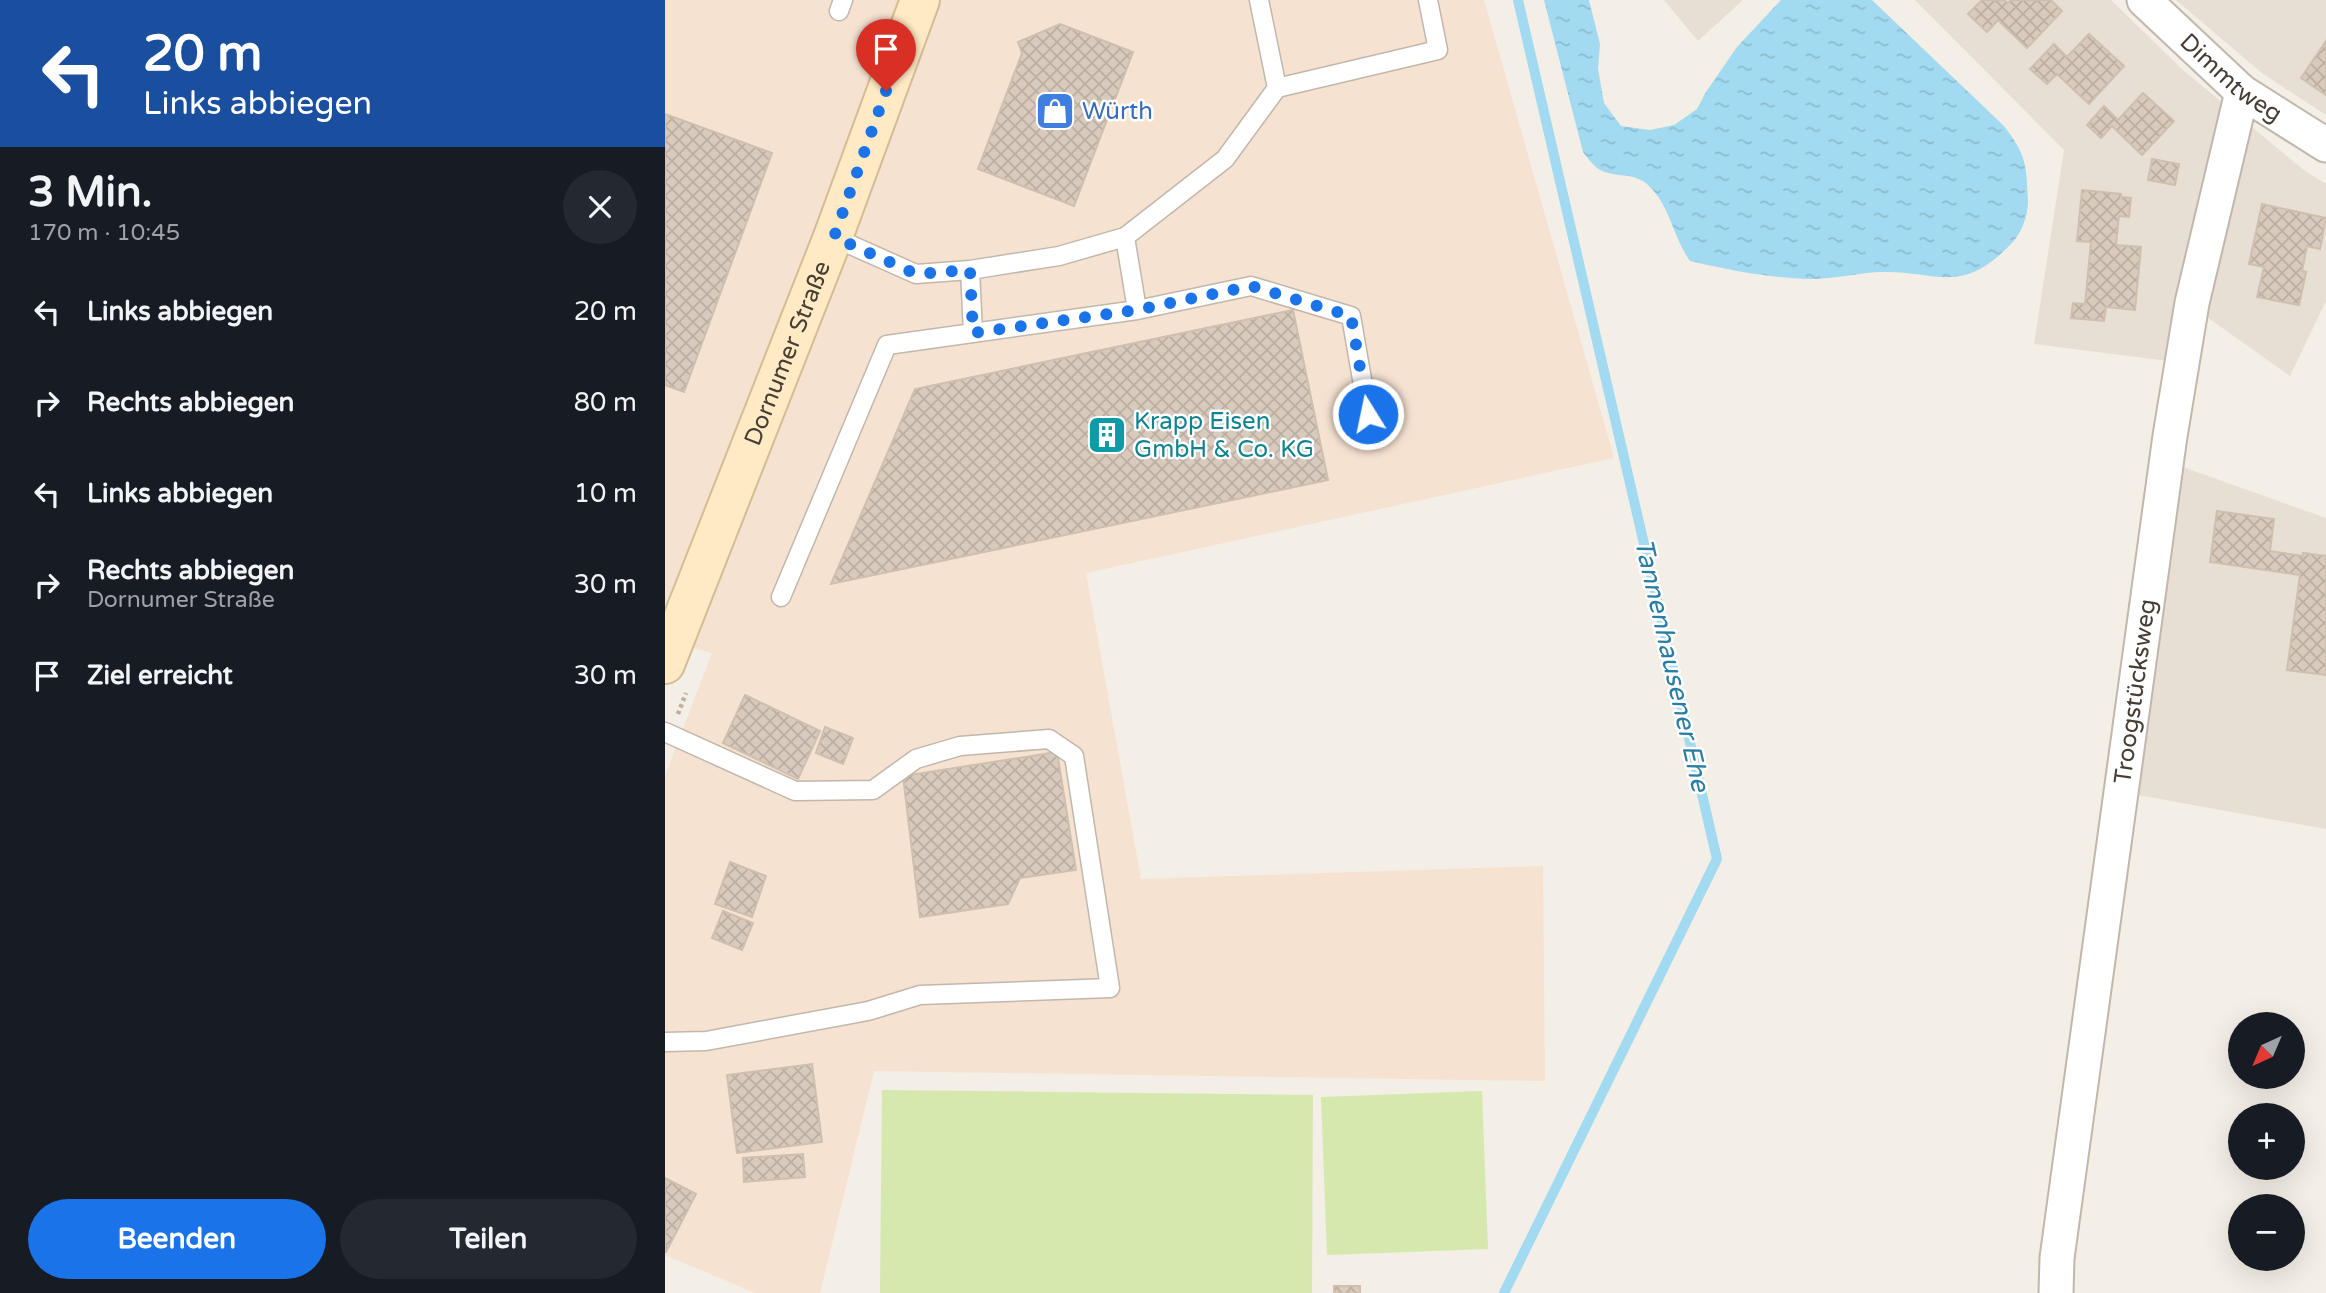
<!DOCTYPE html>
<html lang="de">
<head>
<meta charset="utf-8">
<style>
  body { margin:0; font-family:"Varela Round",sans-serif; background:#242831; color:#f1f3f6; height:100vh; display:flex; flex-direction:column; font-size:26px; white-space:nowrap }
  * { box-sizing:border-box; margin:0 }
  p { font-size:23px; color:#9ea1a6 }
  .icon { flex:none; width:38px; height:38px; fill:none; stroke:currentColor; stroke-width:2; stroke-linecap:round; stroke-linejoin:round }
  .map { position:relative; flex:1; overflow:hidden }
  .side { display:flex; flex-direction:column; background:#171b24; width:665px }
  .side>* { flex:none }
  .hud { background:#1a4fa0; color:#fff; overflow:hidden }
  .needle { width:46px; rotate:224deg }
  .fabs { position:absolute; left:1563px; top:1012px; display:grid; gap:14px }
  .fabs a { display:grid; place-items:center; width:77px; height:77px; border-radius:50%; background:#171b24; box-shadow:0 7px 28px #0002; font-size:35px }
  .pin { position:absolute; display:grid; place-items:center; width:60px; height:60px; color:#fff; margin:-72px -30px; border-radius:50% 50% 50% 0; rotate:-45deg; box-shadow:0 0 7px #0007 }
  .pin .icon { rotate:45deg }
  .me { position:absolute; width:77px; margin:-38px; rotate:350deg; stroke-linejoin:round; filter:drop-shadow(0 0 5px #0008) }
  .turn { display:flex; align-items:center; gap:24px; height:147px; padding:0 28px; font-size:32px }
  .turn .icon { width:91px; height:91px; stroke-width:2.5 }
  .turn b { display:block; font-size:49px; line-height:60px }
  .round { display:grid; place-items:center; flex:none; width:74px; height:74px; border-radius:37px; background:#242831 }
  .summary { display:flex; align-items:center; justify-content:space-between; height:119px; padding:0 28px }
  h1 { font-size:42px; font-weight:800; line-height:52px }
  .cta { display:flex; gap:14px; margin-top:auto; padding:14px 28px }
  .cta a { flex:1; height:80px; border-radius:42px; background:#1a73e8; color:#fff; font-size:28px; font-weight:800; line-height:80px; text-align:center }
  .cta a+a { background:#242831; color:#f1f3f6 }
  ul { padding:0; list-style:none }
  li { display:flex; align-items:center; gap:21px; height:91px; padding:0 28px }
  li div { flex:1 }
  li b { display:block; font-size:26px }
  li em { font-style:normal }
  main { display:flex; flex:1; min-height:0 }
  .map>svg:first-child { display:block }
  .residential { fill:#e7dfd4 }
  .commercial { fill:#f6e2d1 }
  .pitch { fill:#d5e8ae }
  .water { fill:url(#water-ripples) }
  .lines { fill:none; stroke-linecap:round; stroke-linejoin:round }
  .stream { stroke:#a1daf1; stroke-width:10 }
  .building { fill:url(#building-cross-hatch); stroke:#d0bfae; stroke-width:2 }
  .service-casing { stroke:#c2b7ab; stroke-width:21 }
  .minor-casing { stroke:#c2b7ab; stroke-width:37 }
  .secondary-casing { stroke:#d4bc95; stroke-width:42 }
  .path { stroke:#c1ae99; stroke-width:4.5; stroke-dasharray:3.5 3.5; stroke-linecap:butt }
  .service { stroke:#fff; stroke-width:18 }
  .minor { stroke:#fff; stroke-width:33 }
  .secondary { stroke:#ffeac4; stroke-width:38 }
  .route { stroke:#1a73e8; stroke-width:12; stroke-dasharray:0 21.6 }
  .labels { text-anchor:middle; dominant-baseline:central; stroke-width:5; stroke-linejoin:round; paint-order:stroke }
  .street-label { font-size:24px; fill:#463e35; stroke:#fff }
  .shop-label { font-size:24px; fill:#366cbe; stroke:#fff; text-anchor:start }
  .culture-label { font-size:24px; fill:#0d838f; stroke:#fff; text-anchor:start }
  .water-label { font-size:26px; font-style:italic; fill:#2a7ea4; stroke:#fff }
</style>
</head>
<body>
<main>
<section class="side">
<div class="hud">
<div class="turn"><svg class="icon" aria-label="left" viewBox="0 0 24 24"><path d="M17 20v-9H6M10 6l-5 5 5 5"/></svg><div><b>20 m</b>Links abbiegen</div></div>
</div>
<div class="summary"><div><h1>3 Min.</h1><p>170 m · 10:45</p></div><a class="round"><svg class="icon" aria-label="close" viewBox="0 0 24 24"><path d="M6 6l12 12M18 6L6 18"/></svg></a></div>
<ul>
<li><svg class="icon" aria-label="left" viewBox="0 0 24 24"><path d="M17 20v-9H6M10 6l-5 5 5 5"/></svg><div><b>Links abbiegen</b></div><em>20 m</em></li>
<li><svg class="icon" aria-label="right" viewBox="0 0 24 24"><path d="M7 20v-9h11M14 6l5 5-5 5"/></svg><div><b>Rechts abbiegen</b></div><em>80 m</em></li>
<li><svg class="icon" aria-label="left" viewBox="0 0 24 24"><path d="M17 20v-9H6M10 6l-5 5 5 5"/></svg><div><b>Links abbiegen</b></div><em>10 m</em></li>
<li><svg class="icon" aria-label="right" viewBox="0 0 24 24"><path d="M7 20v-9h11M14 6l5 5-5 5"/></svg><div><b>Rechts abbiegen</b><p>Dornumer Straße</p></div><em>30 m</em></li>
<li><svg class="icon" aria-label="arrive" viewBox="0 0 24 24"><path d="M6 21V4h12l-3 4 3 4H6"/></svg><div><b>Ziel erreicht</b></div><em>30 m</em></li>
</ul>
<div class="cta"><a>Beenden</a><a>Teilen</a></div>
</section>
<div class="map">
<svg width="1661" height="1293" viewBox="0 0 1661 1293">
  <defs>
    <pattern id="water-ripples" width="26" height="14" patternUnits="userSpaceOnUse" patternTransform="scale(1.75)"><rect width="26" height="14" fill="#a1daf1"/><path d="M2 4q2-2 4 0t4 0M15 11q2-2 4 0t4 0" fill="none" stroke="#8cbccf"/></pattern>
    <pattern id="building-cross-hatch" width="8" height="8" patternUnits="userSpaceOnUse" patternTransform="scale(1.75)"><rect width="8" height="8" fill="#d8cbbe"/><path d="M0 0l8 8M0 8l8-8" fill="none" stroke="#bbafa4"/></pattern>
  </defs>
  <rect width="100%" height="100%" fill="#f3eee6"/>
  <path class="residential" d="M999 0H1078L1033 41Z
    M1250 0H1446L1519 71 1640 171 1661 184V301L1625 376 1539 315 1527 364 1369 344 1399 150Z
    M1511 0H1661V115L1598 74Z
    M1515 466 1661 518V829L1473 795Z"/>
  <path class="commercial" d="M0 0H819L949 458 421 573 476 879 878 866 880 1081 209 1071 155 1293H90L0 1255V776L47 653 0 640Z"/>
  <path class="pitch" d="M217 1090 648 1095 647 1293H215Z
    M817 1091 823 1249 662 1255 656 1097Z"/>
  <path class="water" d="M879 0H924L935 44 933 69 939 103 956 126 985 130 1009 125 1032 109 1041 92 1072 47 1116 0H1207L1339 126C1362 156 1361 164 1363 200 1363 218 1356 235 1343 247 1294 296 1271 270 1215 272 1192 273 1169 279 1146 279 1104 278 1065 270 1025 261 1008 237 1005 205 983 185 969 171 947 179 932 168 927 164 922 157 918 152Z"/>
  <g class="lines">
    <path class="stream" d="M839 1293 1052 859 853 0"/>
  </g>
  <path class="building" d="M1317 0H1339L1343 3 1346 0H1386L1397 11 1362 48 1333 20 1322 32 1303 14Z
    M395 24 468 52 409 206 313 169 357 53 353 42Z
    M1424 34 1459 66 1424 104 1392 74 1382 84 1365 69 1389 44 1402 57Z
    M1661 41V95L1636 78Z
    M1478 93 1509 121 1477 155 1447 126 1436 138 1422 125 1439 106 1453 120Z
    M0 114 107 153 19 392 0 385Z
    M1487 159 1514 164 1510 185 1483 180Z
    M1417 190 1456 194V197L1466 198 1464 217 1454 216 1451 245 1476 247 1470 310 1441 307 1439 321 1406 318 1408 303 1420 304 1426 242 1412 241Z
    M1597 204 1661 218 1655 249 1642 246 1637 271 1641 272 1634 305 1592 297 1599 267 1584 264Z
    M628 310 663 480 166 584 250 389Z
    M1552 511 1609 519 1605 551 1638 556V553L1661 556V675L1622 670 1635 575 1545 562Z
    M80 695 155 731 133 779 58 743Z
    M160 727 188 738 178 764 151 753Z
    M392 752 411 870 355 878 343 904 255 917 238 776Z
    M65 862 101 876 87 917 50 904Z
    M58 911 88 923 77 950 47 938Z
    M147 1064 157 1142 72 1153 62 1075Z
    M138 1154 140 1177 79 1182 78 1158Z
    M0 1178 31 1194 1 1252H0Z
    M669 1286H695V1293H669Z"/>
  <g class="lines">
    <g class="service-casing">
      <path id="service" d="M174 11 178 0
        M612 88 773 50 763 0
        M168 237 251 274 305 270 394 256 460 237 560 159 612 88 594 0
        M460 237 472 310 586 286 686 316 703 414
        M305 270 308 333
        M116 597 222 345 472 310
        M0 732 130 791 208 790 251 759 295 746 384 739 409 756 445 988 255 995 203 1011 41 1041 0 1042"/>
    </g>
    <g class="minor-casing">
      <g id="minor">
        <path id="s1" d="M1479 0 1577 92 1661 145"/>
        <path id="s2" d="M1391 1293 1392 1258 1505 436 1527 303 1577 92"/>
      </g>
    </g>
    <g class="secondary-casing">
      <g id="secondary">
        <path id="s3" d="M0 664 168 237 255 0"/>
      </g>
    </g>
    <path class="path" d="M13 714 21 693"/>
    <use href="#service" class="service"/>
    <use href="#minor" class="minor"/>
    <use href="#secondary" class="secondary"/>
  </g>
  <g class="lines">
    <path class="route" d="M221 91 169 237 251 274 305 270 308 333 472 310 586 286 686 316 703 414"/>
  </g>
  <defs>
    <g id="shop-square" transform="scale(2.0125)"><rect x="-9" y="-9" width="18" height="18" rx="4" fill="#3f7fe0" stroke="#fff"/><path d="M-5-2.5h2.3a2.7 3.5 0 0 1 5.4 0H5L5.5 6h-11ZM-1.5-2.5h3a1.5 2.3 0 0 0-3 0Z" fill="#fff"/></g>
    <g id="building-square" transform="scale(2.0125)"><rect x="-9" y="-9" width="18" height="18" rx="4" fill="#0f9aa8" stroke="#fff"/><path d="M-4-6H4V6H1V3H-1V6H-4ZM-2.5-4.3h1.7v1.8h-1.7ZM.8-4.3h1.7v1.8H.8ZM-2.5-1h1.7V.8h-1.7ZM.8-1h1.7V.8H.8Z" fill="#fff"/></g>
  </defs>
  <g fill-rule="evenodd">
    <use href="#shop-square" x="390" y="111"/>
    <use href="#building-square" x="442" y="435"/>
  </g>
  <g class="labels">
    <g class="street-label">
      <text stroke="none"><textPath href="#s1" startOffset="117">Dimmtweg</textPath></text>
      <text stroke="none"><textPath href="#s3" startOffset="334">Dornumer Straße</textPath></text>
      <text stroke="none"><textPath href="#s2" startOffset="607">Troogstücksweg</textPath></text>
    </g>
    <g class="shop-label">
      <text x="417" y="111">Würth</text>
    </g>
    <g class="culture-label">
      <text x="469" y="421">Krapp Eisen<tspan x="469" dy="28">GmbH &amp; Co. KG</tspan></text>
    </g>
    <g class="water-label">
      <text transform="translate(1007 665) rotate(77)">Tannenhausener Ehe</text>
    </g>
  </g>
</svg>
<div class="fabs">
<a><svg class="needle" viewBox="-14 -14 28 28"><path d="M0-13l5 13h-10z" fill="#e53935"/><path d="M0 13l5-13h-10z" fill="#9ea1a6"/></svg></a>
<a>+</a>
<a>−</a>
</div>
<div class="pin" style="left:221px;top:91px;background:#d93025"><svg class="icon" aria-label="arrive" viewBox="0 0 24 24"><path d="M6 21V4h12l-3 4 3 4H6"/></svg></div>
<svg class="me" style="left:703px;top:414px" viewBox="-20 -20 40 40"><circle r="17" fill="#1a73e8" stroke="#fff" stroke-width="3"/><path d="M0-11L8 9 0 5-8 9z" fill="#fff"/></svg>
</div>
</main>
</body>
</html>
